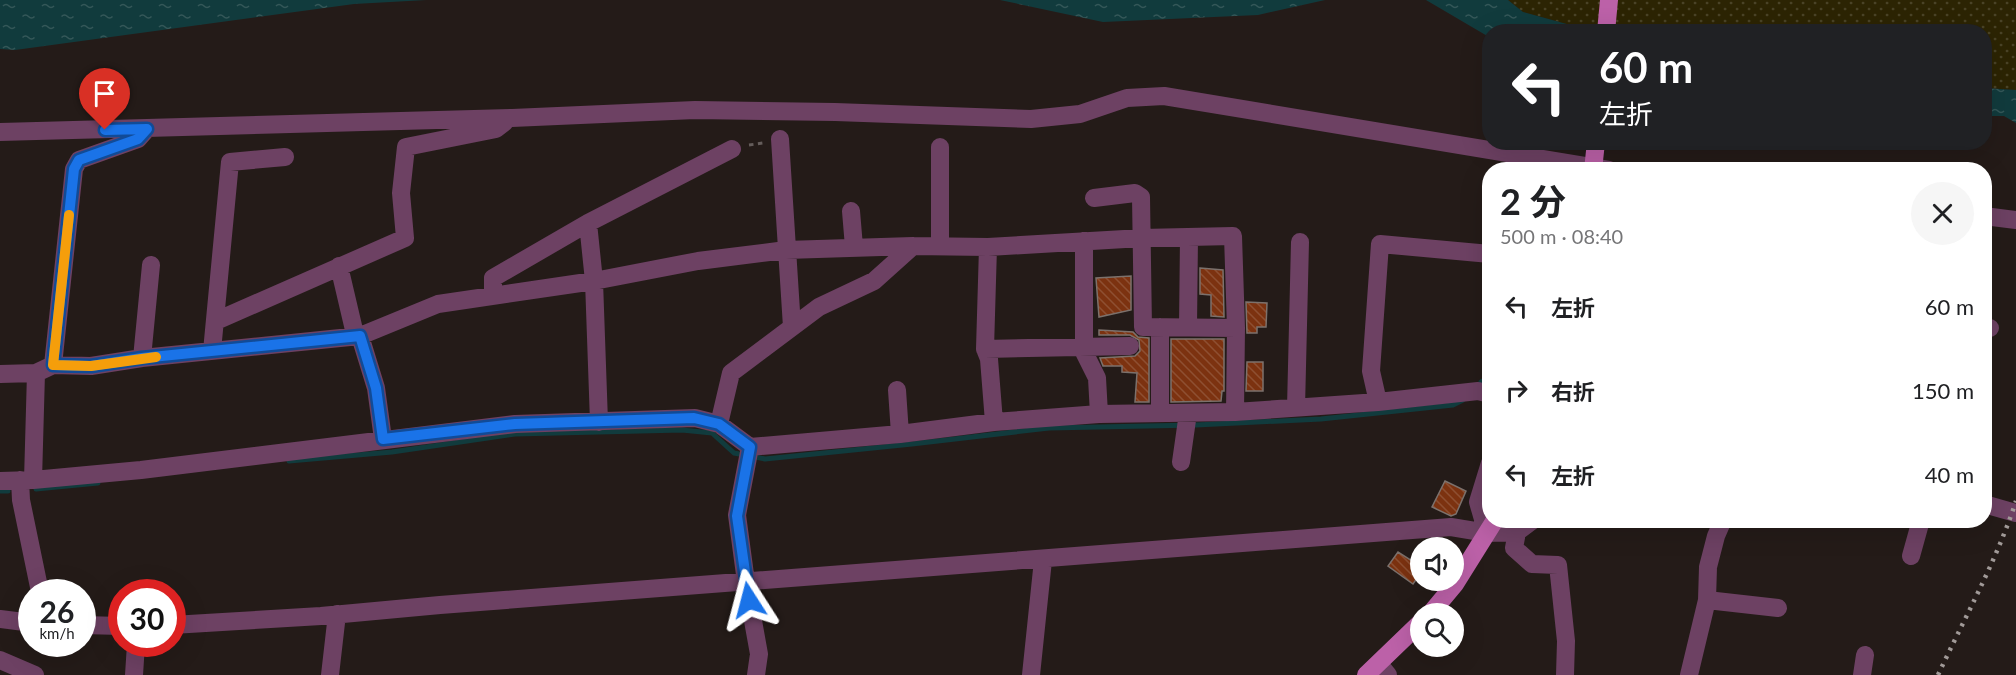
<!DOCTYPE html>
<html lang="ja">
<head>
<meta charset="utf-8">
<style>
  body { margin:0; font-family:Lato,"Noto Sans JP",sans-serif; background:#f6f6f6; color:#202124; height:100vh; display:flex; flex-direction:column; font-size:22px; white-space:nowrap }
  * { box-sizing:border-box; margin:0 }
  p { font-size:20px; color:#757577 }
  .icon { flex:none; width:33px; height:33px; fill:none; stroke:currentColor; stroke-width:2; stroke-linecap:round; stroke-linejoin:round }
  .map { position:relative; flex:1; overflow:hidden }
  .drawer { position:absolute; left:1482px; top:162px; width:510px; height:366px; display:flex; flex-direction:column; background:#fff; border-radius:24px; box-shadow:0 6px 24px #0002 }
  .drawer>* { flex:none }
  .guide { position:absolute; left:1482px; top:24px; width:510px; height:126px; border-radius:24px; box-shadow:0 6px 24px #0002; background:#202124; color:#fff; overflow:hidden }
  .fabs { position:absolute; left:1410px; top:537px; display:grid; gap:12px }
  .fabs a { display:grid; place-items:center; width:54px; height:54px; border-radius:50%; background:#fff; box-shadow:0 6px 24px #0002; font-size:30px }
  .speed { position:absolute; left:18px; top:579px; display:flex; gap:12px; font-size:30px; font-weight:700; text-align:center }
  .speed>* { display:grid; place-content:center; width:78px; height:78px; border-radius:50%; background:#fff; box-shadow:0 6px 24px #0002; line-height:1 }
  .speed small { font-size:15px; font-weight:400 }
  .speed .limit { border:9px solid #d22; background:#fff; color:#111 }
  .pin { position:absolute; display:grid; place-items:center; width:51px; height:51px; color:#fff; margin:-62px -26px; border-radius:50% 50% 50% 0; rotate:-45deg; box-shadow:0 0 6px #0007 }
  .pin .icon { rotate:45deg }
  .me { position:absolute; width:66px; margin:-33px; rotate:351deg; stroke-linejoin:round; filter:drop-shadow(0 0 4px #0008) }
  .turn { display:flex; align-items:center; gap:21px; height:126px; padding:0 18px; font-size:27px }
  .turn .icon { width:78px; height:78px; stroke-width:2.5 }
  .turn b { display:block; font-size:42px; line-height:51px }
  .round { display:grid; place-items:center; flex:none; width:63px; height:63px; border-radius:32px; background:#f6f6f6 }
  .summary { display:flex; align-items:center; justify-content:space-between; height:102px; padding:0 18px }
  h1 { font-size:36px; font-weight:700; line-height:45px }
  ul { padding:0; list-style:none }
  li { display:flex; align-items:center; gap:18px; height:84px; padding:0 18px }
  li div { flex:1 }
  li b { display:block; font-size:22px }
  li em { font-style:normal }
  .map>svg:first-child { display:block }
  .sand { fill:url(#sand-dots) }
  .water { fill:url(#water-ripples) }
  .lines { fill:none; stroke-linecap:round; stroke-linejoin:round }
  .stream { stroke:#113b3d; stroke-width:5 }
  .building { fill:url(#building-back-hatch); stroke:#7c716c; stroke-width:1.5 }
  .path { stroke:#655d5b; stroke-width:3; stroke-dasharray:4.5 4.5; stroke-linecap:butt }
  .minor { stroke:#6d4163; stroke-width:18 }
  .major { stroke:#bc61a8; stroke-width:18 }
  .rail { stroke:#a19a98; stroke-width:4.5; stroke-dasharray:3 6; stroke-linecap:butt }
  .route-casing { stroke:#114b97; stroke-width:15 }
  .route { stroke:#1a73e8; stroke-width:10 }
  .slow { stroke:#f59e0b; stroke-width:10 }
</style>
</head>
<body>
<div class="map">
<svg width="2016" height="675" viewBox="0 0 2016 675">
  <defs>
    <pattern id="sand-dots" width="8" height="8" patternUnits="userSpaceOnUse" patternTransform="scale(1.5)"><rect width="8" height="8" fill="#2c2403"/><path d="M2 2h.1M6 6h.1" fill="none" stroke="#4a4327" stroke-width="1.8" stroke-linecap="round"/></pattern>
    <pattern id="water-ripples" width="26" height="14" patternUnits="userSpaceOnUse" patternTransform="scale(1.5)"><rect width="26" height="14" fill="#113b3d"/><path d="M2 4q2-2 4 0t4 0M15 11q2-2 4 0t4 0" fill="none" stroke="#345758"/></pattern>
    <pattern id="building-back-hatch" width="6" height="6" patternUnits="userSpaceOnUse" patternTransform="scale(1.5)"><rect width="6" height="6" fill="#7c3210"/><path d="M-1 5l2 2M0 0l6 6M5-1l2 2" fill="none" stroke="#8e4f32"/></pattern>
  </defs>
  <rect width="100%" height="100%" fill="#241b18"/>
  <path class="sand" d="M1508 0H2016V90L1985 88 1984 32 1592 31 1523 12Z"/>
  <path class="water" d="M0 0H426L354 4 15 50 0 49Z
    M1000 0H1325L1258 15 1103 22Z
    M1426 0H1508L1523 12 1592 31 1490 32 1489 37Z
    M1985 88 2016 90V123L2004 116H1985Z"/>
  <g class="lines">
    <path class="stream" d="M1481 382 1490 377
      M289 461 392 452 515 434 682 430 712 433 734 453 765 459 912 444 1049 428 1196 425 1321 419 1453 405 1463 400
      M36 489 98 483
      M0 491H8"/>
  </g>
  <path class="building" d="M1200 268 1223 270 1224 317 1211 316V295L1200 294Z
    M1131 276V310L1099 317 1096 278Z
    M1246 302 1267 303 1266 327H1257V333H1247Z
    M1099 330 1133 332 1138 337 1149 338V402H1135L1137 373 1122 372V366H1103L1100 358 1135 356 1140 351 1139 340 1130 335H1099Z
    M1171 339H1224V391H1222L1221 401 1171 402Z
    M1247 362H1263V391H1246Z
    M1445 481 1466 491 1456 514 1451 516 1432 507Z
    M1420 549V574L1413 584 1388 566 1398 552 1412 561Z"/>
  <g class="lines">
    <path class="path" d="M749 145 763 143"/>
    <path class="minor" d="M0 132 512 118 695 110 835 112 1031 119 1080 114 1127 98 1164 96 1609 170
      M780 139 792 327
      M940 147V246
      M1094 198 1135 193 1141 197 1143 327 1236 328
      M851 211 854 247
      M1984 216 2016 220
      M588 223 594 281 599 422
      M1084 241V352L1097 378 1099 414
      M988 247 985 349 989 359 994 422
      M339 266 354 330 360 336 376 388 383 439
      M493 295V278L588 223 732 149
      M216 321 405 238 401 193 406 147 496 129 505 122
      M1160 327V413
      M1188 327 1189 237
      M1984 328H1990
      M985 349 1130 346
      M212 351 230 162 285 157
      M142 358 151 265
      M53 365 74 169 79 160 138 139 145 131
      M0 374 36 373 53 365 91 366 142 358 360 336 438 304 594 281 698 261 786 250 913 246 988 247 1142 238 1233 236 1236 328 1235 412
      M897 390 900 434
      M1378 402 1371 371 1380 244 1490 254
      M1296 408 1300 242
      M719 424 731 373 819 307 874 281 913 246
      M750 447 737 515 746 582 759 654 756 675
      M1181 462 1188 413
      M20 480 21 500 40 592
      M33 480 36 373
      M0 481 33 480 141 470 515 424 695 418 719 424 750 447 900 434 994 422 1099 414 1235 412 1378 402 1478 391 1490 394
      M1984 504 2016 513
      M1517 532 1514 548 1532 564 1558 565 1566 641 1565 675
      M1487 533 1478 502 1490 463
      M1911 556 1921 520
      M1707 600 1778 608
      M0 619 32 623
      M82 625 122 626
      M172 625 321 616 440 605 1451 527 1487 533 1517 532 1533 520
      M0 660 35 675
      M1379 664 1388 675
      M134 675 136 644
      M330 675 337 614
      M1031 675 1043 560
      M1689 675 1707 600 1708 567 1716 536 1723 520
      M1862 675 1865 655"/>
    <path class="major" d="M1606 32 1609 0
      M1593 170 1596 142
      M1430 614 1455 584 1495 520
      M1366 675 1420 623"/>
    <path class="rail" d="M1938 675C1965 617 1996 562 2016 501"/>
  </g>
  <g class="lines">
    <g class="route-casing">
      <path id="route" d="M105 130 147 129 138 139 79 160 74 169 53 365 91 366 142 358 360 336 376 388 383 439 515 424 694 418 719 424 750 447 737 516 749 600"/>
    </g>
    <use href="#route" class="route"/>
    <path class="slow" d="M69 215 53 365 91 366 156 357"/>
  </g>
</svg>
<div class="fabs">
<a><svg class="icon" aria-label="sound" viewBox="0 0 24 24"><path d="M4 9h4l5-4v14l-5-4H4zM17 9q2 3 0 6"/></svg></a>
<a><svg class="icon" aria-label="search" viewBox="0 0 24 24"><circle cx="10" cy="10" r="6"/><path d="M15 15l6 6"/></svg></a>
</div>
<div class="speed"><div>26<small>km/h</small></div><div class="limit">30</div></div>
<div class="pin" style="left:105px;top:130px;background:#d93025"><svg class="icon" aria-label="arrive" viewBox="0 0 24 24"><path d="M6 21V4h12l-3 4 3 4H6"/></svg></div>
<svg class="me" style="left:749px;top:600px" viewBox="-20 -20 40 40"><path d="M0-17L14 15 0 8-14 15z" fill="#1a73e8" stroke="#fff" stroke-width="4"/></svg>
<div class="guide">
<div class="turn"><svg class="icon" aria-label="left" viewBox="0 0 24 24"><path d="M17 20v-9H6M10 6l-5 5 5 5"/></svg><div><b>60 m</b>左折</div></div>
</div>
<section class="drawer">
<div class="summary"><div><h1>2 分</h1><p>500 m · 08:40</p></div><a class="round"><svg class="icon" aria-label="close" viewBox="0 0 24 24"><path d="M6 6l12 12M18 6L6 18"/></svg></a></div>
<ul>
<li><svg class="icon" aria-label="left" viewBox="0 0 24 24"><path d="M17 20v-9H6M10 6l-5 5 5 5"/></svg><div><b>左折</b></div><em>60 m</em></li>
<li><svg class="icon" aria-label="right" viewBox="0 0 24 24"><path d="M7 20v-9h11M14 6l5 5-5 5"/></svg><div><b>右折</b></div><em>150 m</em></li>
<li><svg class="icon" aria-label="left" viewBox="0 0 24 24"><path d="M17 20v-9H6M10 6l-5 5 5 5"/></svg><div><b>左折</b></div><em>40 m</em></li>
</ul>
</section>
</div>
</body>
</html>
